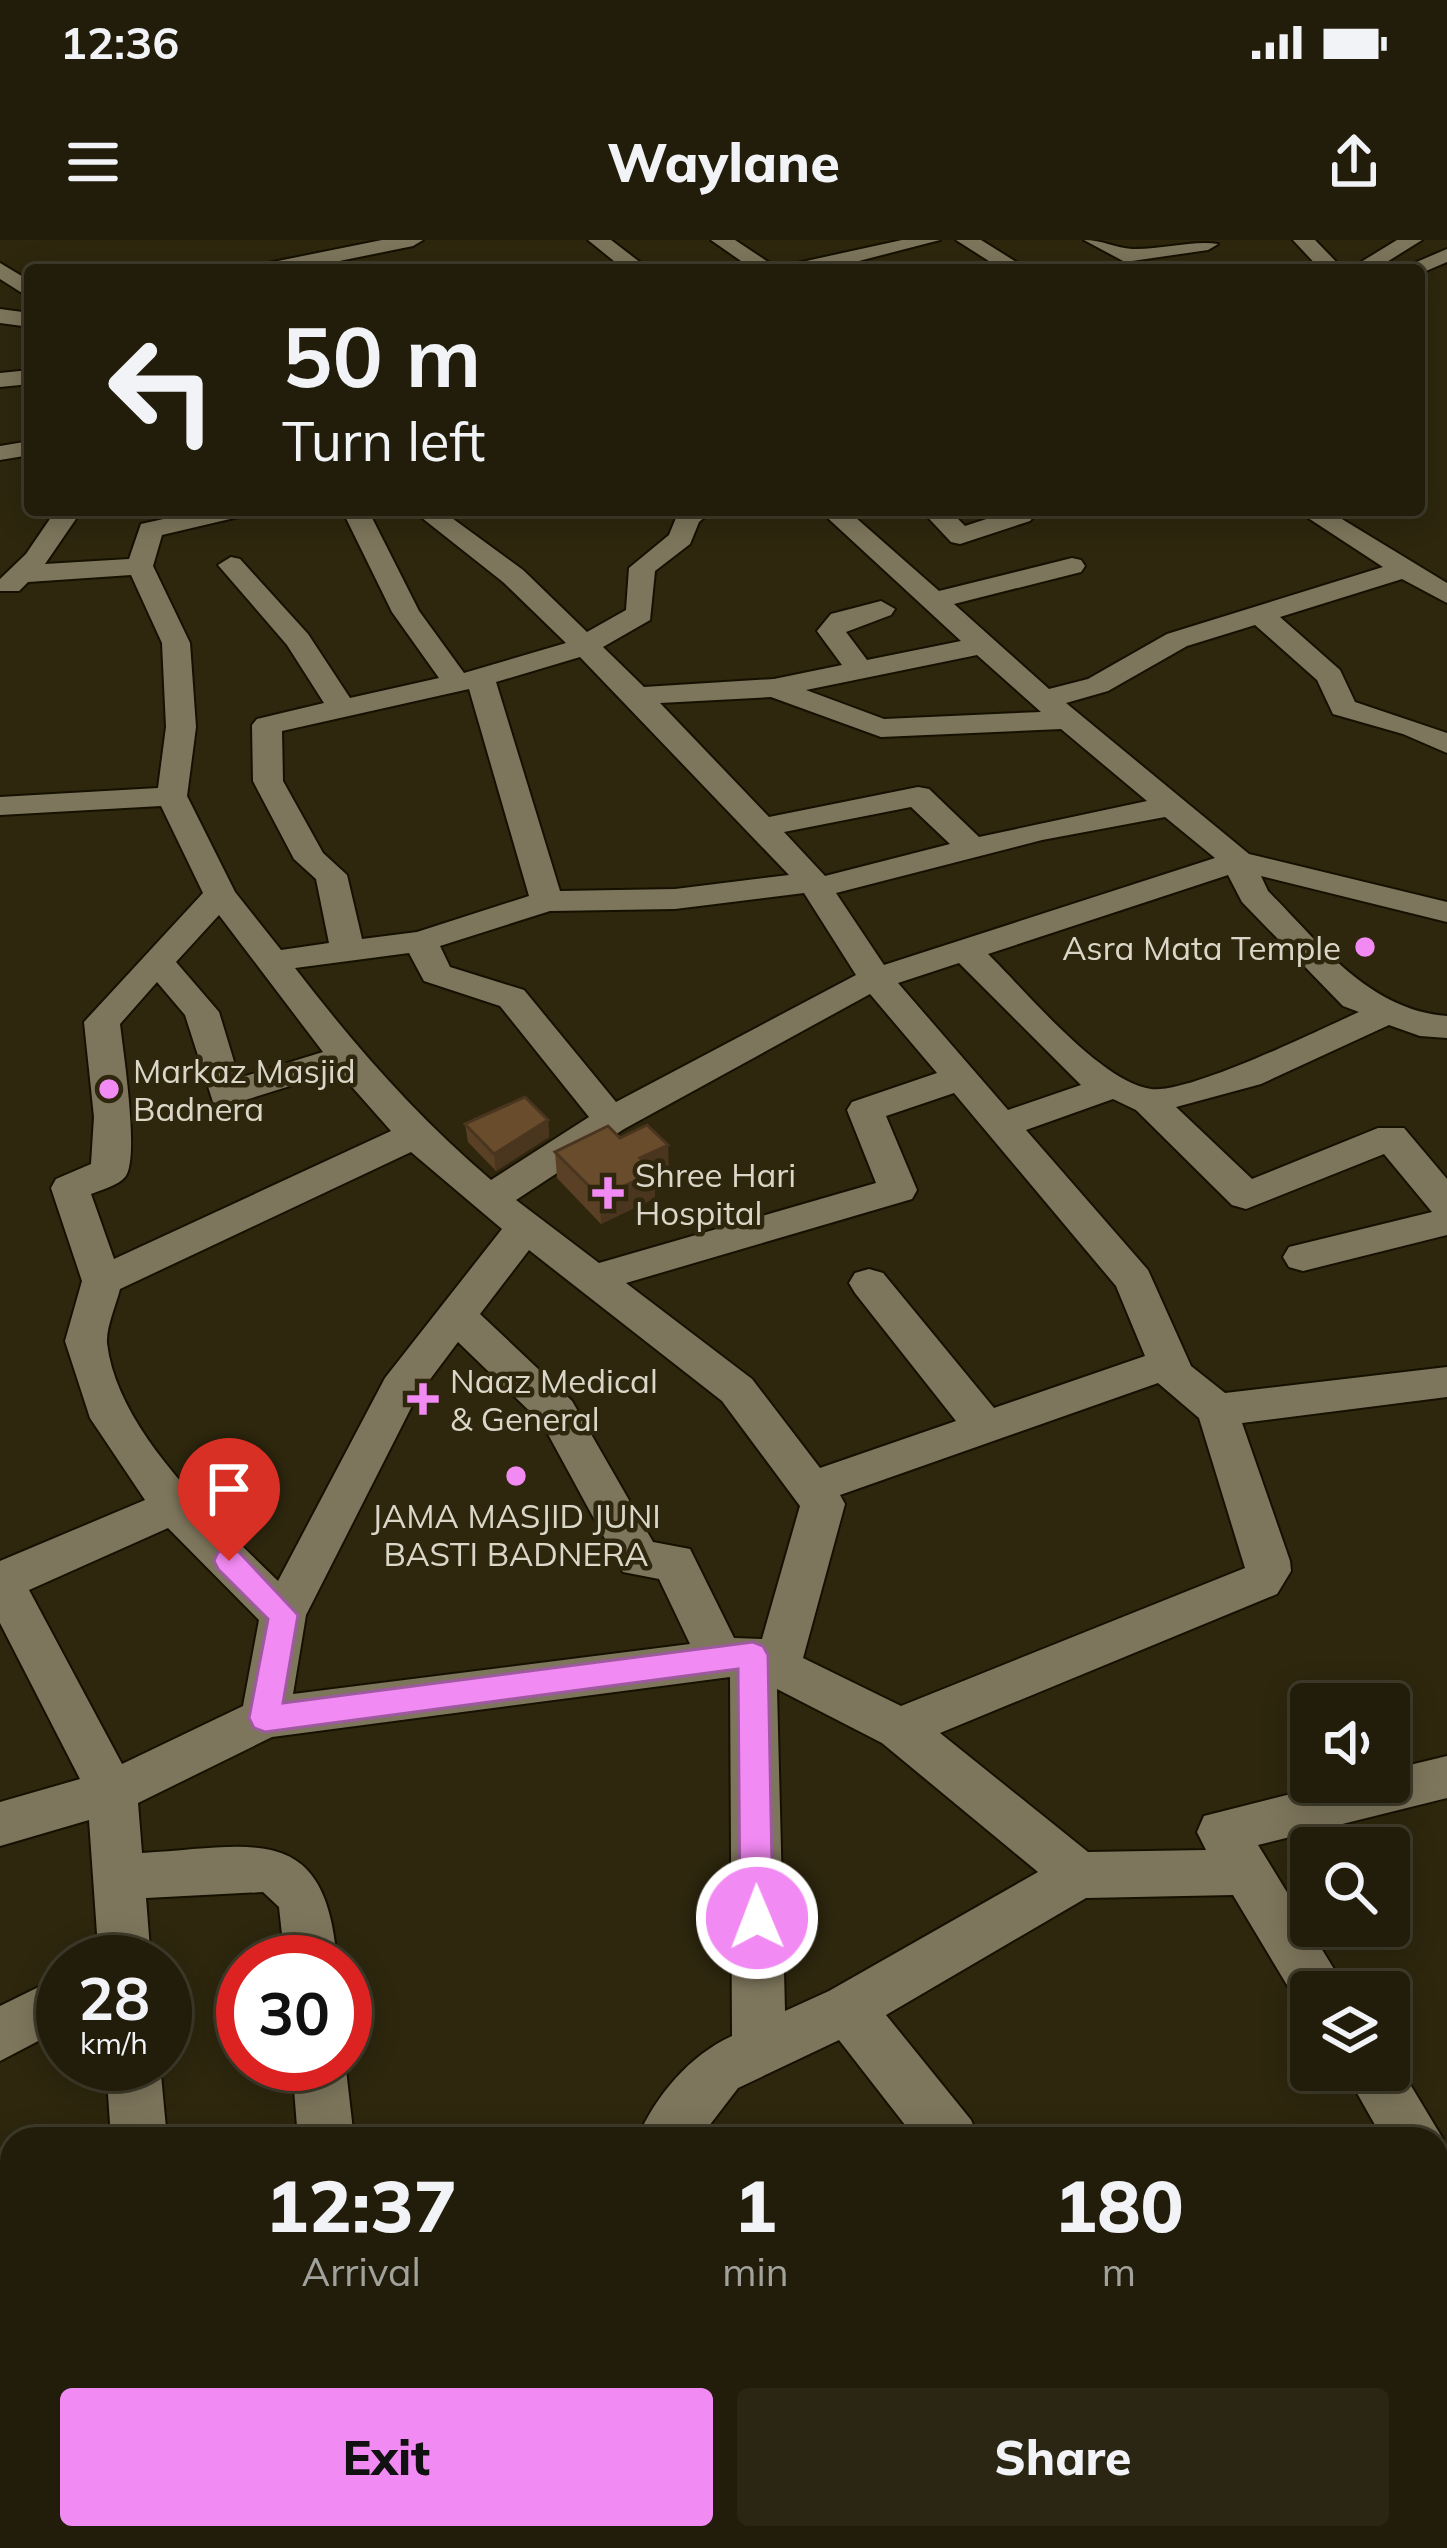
<!DOCTYPE html>
<html lang="en">
<head>
<meta charset="utf-8">
<style>
  body { margin:0; font-family:Mulish,sans-serif; background:#2a2613; color:#f1f3f6; height:100vh; display:flex; flex-direction:column; font-size:45px; white-space:nowrap }
  * { box-sizing:border-box; margin:0 }
  p { font-size:39px; color:#a2a29c }
  .icon { flex:none; width:66px; height:66px; fill:none; stroke:currentColor; stroke-width:2; stroke-linecap:round; stroke-linejoin:round }
  .map { position:relative; flex:1; overflow:hidden }
  .sheet { position:absolute; left:0px; top:1887px; width:1449px; height:423px; display:flex; flex-direction:column; background:#221d0a; border-radius:36px 36px 0 0; box-shadow:0 6px 30px #0003,0 0 0 3px #3f3b2b }
  .sheet>* { flex:none }
  .banner { position:absolute; left:24px; top:24px; width:1401px; height:252px; border-radius:12px; box-shadow:0 6px 30px #0003,0 0 0 3px #3f3b2b; background:#221d0a; color:#f1f3f6; overflow:hidden }
  .tools { position:absolute; left:1290px; top:1443px; display:grid; gap:24px }
  .tools a { display:grid; place-items:center; width:120px; height:120px; border-radius:12px; background:#221d0a; box-shadow:0 6px 30px #0003,0 0 0 3px #3f3b2b; font-size:60px }
  .speed { position:absolute; left:36px; top:1695px; display:flex; gap:24px; font-size:60px; font-weight:700; text-align:center }
  .speed>* { display:grid; place-content:center; width:156px; height:156px; border-radius:50%; background:#221d0a; box-shadow:0 6px 30px #0003,0 0 0 3px #3f3b2b; line-height:1 }
  .speed small { font-size:30px; font-weight:400 }
  .speed .limit { border:18px solid #d22; background:#fff; color:#111 }
  .pin { position:absolute; display:grid; place-items:center; width:102px; height:102px; color:#fff; margin:-123px -51px; border-radius:50% 50% 50% 0; rotate:-45deg; box-shadow:0 0 12px #0007 }
  .pin .icon { rotate:45deg }
  .me { position:absolute; width:132px; margin:-66px; rotate:359deg; stroke-linejoin:round; filter:drop-shadow(0 0 9px #0008) }
  .turn { display:flex; align-items:center; gap:42px; height:252px; padding:0 60px; font-size:54px }
  .turn .icon { width:156px; height:156px; stroke-width:2.5 }
  .turn b { display:block; font-size:84px; line-height:102px }
  .eta { display:flex; justify-content:space-evenly; align-items:center; height:204px; text-align:center }
  .eta b { font-size:72px; font-weight:800; line-height:84px }
  .button { display:flex; gap:24px; margin-top:auto; padding:24px 60px }
  .button a { flex:1; height:138px; border-radius:12px; background:#f28af3; color:#111; font-size:48px; font-weight:800; line-height:138px; text-align:center }
  .button a+a { background:#2a2613; color:#f1f3f6 }
  .status { display:flex; justify-content:space-between; align-items:center; height:84px; padding:0 60px; background:#221d0a; direction:ltr }
  .status svg { height:33px; fill:currentColor }
  header { display:flex; justify-content:space-between; align-items:center; height:156px; padding:0 60px; background:#221d0a; font-size:54px; font-weight:800 }
  .map>svg:first-child { display:block }
  .lines { fill:none; stroke-linecap:round; stroke-linejoin:round }
  .minor-casing { stroke:#161000; stroke-width:4 }
  .minor { fill:#7e765c; fill-rule:evenodd }
  .wall { fill:#5a4126 }
  .shaded-wall { fill:#4a351f }
  .building { fill:#694c2c; stroke:#4a351f; stroke-width:3 }
  .route { fill:#f28af3; stroke:#9d5a9e; stroke-width:3 }
  .poi-dot { fill:#f28af3; stroke:#2e270e; stroke-width:4.5 }
  .labels { text-anchor:middle; dominant-baseline:central; stroke-width:9; stroke-linejoin:round; paint-order:stroke }
  .poi-label { font-size:33px; fill:#dbd7c8; stroke:#2e270e; text-anchor:start }
</style>
</head>
<body>
<div class="status"><b>12:36</b><svg viewBox="0 0 49 12"><path d="M0 12V9h3v3zM5 12V6h3v6zM10 12V3h3v9zM15 12V0h3v12zM26 1h20v11H26zM47 4h2v5h-2z"/></svg></div>
<header><svg class="icon" aria-label="menu" viewBox="0 0 24 24"><path d="M4 6h16M4 12h16M4 18h16"/></svg>Waylane<svg class="icon" aria-label="share" viewBox="0 0 24 24"><path d="M12 15V3M7 8l5-5 5 5M5 13v7h14v-7"/></svg></header>
<div class="map">
<svg width="1447" height="2308" viewBox="0 0 1447 2308">
  <rect width="100%" height="100%" fill="#2e270e"/>
  <g class="lines">
    <g class="minor-casing">
      <path id="minor" d="M382 0H423L413 6 295 30H252L263 24Z
        M588 0H611L650 30H625Z
        M711 0H735L780 30H754Z
        M902 0H940L824 30H785L788 25Z
        M956 0H981L1029 30H1003Z
        M1084 0C1102 0 1116 8 1132 9 1161 10 1193 0 1218 4L1208 10 1125 22Z
        M1293 0H1315L1344 30H1321Z
        M1397 0H1422L1374 30H1348Z
        M1447 9V22L1419 34 1398 30Z
        M0 23 30 41V58L0 39Z
        M0 69 30 73V87L0 83Z
        M30 130V144L0 147V133Z
        M30 201V215L0 220V206Z
        M56 270H82L45 324 129 319 141 284 204 270H251L247 275 162 295 153 326 190 403 196 487 187 556 235 652 281 710 329 703 316 639 294 619 253 541 252 485 257 479 324 463 287 405 218 325 231 317 240 319 308 394 350 458 439 438 392 372 342 270H368L419 371 464 433 566 403 503 342 412 270H441L523 330 587 392 626 370 629 328 669 295 678 273 713 270 699 282 690 304 655 331 650 380 603 407 644 447 774 439 842 425 817 391 831 374 881 361 895 369 891 375 846 392 867 420 961 401 819 270H847L939 351 1072 318 1081 320 1085 326 1081 332 954 364 1049 449 1088 439 1167 394 1383 327 1296 270H1327L1447 343V363L1402 339 1280 377 1340 430 1355 462 1447 493V513L1403 494 1333 474 1317 440 1255 385 1187 406 1108 451 1066 463 1249 614 1447 662V682L1261 636 1268 651C1320 703 1368 770 1447 776V798L1420 796 1389 785 1261 844 1176 867 1252 939 1378 888H1404L1447 939V995L1303 1031 1289 1027 1283 1017 1289 1007 1432 972 1384 914 1246 969 1232 965 1136 870 1113 859 1026 890 1148 1030 1191 1126 1225 1153 1447 1127V1157L1242 1183 1290 1321 1291 1331 1277 1354 940 1493 1088 1612 1206 1610 1197 1592 1204 1576 1338 1542H1389V1530L1447 1516V1558L1258 1605 1348 1752H1311V1773L1302 1770 1233 1655 1086 1658 886 1775 971 1880 979 1899H916L839 1800 738 1848 699 1899H637C655 1856 690 1815 732 1796L730 1437 272 1497 138 1563 142 1613C253 1607 326 1579 337 1722H285L279 1667 263 1652 146 1658 151 1722H99L89 1580 0 1606V1562L80 1539 0 1383V1321L145 1260 90 1178 65 1101 82 1041 51 948 56 939 91 924 94 877 84 782 203 653 161 566 0 575V557L158 548 166 487 162 403 131 335 28 342 19 351H0V339L26 314ZM977 415 1041 472 884 479 806 450ZM580 417 789 635 675 649 560 651 496 442ZM469 449 529 656 417 692 362 699 347 635 323 613 283 541 282 491ZM771 457 881 497 1061 489 1147 561 979 597 929 549 918 547 769 577 660 463ZM911 567 950 604 825 636 784 592ZM1165 577 1215 618 884 725 836 653 1042 600ZM1228 635 1242 662 1343 766 1359 772C1319 790 1189 854 1151 849 1099 841 1026 751 988 714ZM804 653 856 735 616 862 524 750 450 727 440 706 550 671 675 669ZM219 675 323 812 239 838 219 772 176 722ZM409 713 424 741 500 766 589 877 491 940C416 876 355 806 295 728ZM959 723 1081 845 1008 870 898 743ZM157 742 185 775 213 862 226 866 338 831 391 891 114 1019 91 954C101 950 119 945 125 937 140 919 123 811 120 784ZM870 754 937 833 852 862 847 870 876 943 599 1023 516 960 624 889ZM954 853 1116 1046 1145 1116 994 1168 883 1033 869 1029 855 1033 849 1043 855 1053 956 1181 820 1228 752 1139 626 1043 912 959 917 950 886 876ZM411 912 502 989 385 1138 278 1341C217 1281 117 1192 107 1103 106 1087 116 1065 120 1049ZM529 1010 722 1161 800 1266 762 1399 734 1398 690 1309 653 1302 572 1161 480 1074ZM458 1102 542 1183 623 1332 659 1339 690 1404 293 1454 306 1375 416 1158ZM1158 1143 1199 1178 1245 1328 901 1466 803 1418 845 1264 840 1255ZM168 1288 259 1380 243 1466 122 1524 29 1350ZM777 1449 882 1503 1038 1632 829 1751 785 1771Z
        M921 270H949L965 286 1014 270 1030 271 1034 276 1030 281 960 304 951 302Z
        M63 1735V1788L0 1821V1766Z
        M1390 1811 1443 1899 1440 1906 1447 1909V1976L1437 1972V1899H1383L1344 1830H1389Z
        M345 1821 354 1899H298L292 1824Z
        M106 1824H160L167 1899H111Z
        M12 2030V2089L0 2094V2035Z
        M1447 2064V2125L1437 2129V2068Z
        M144 2298H208L209 2308H145Z
        M312 2298H379L374 2308H307Z
        M480 2298H546L551 2308H485Z
        M947 2298H1031L1026 2308H942Z"/>
    </g>
    <use href="#minor" class="minor"/>
  </g>
  <path class="wall" d="M548 880 549 897 496 931 468 902 465 884Z
    M620 898 669 931 655 938V958L601 984 557 938 555 912Z"/>
  <path class="shaded-wall" d="M548 880 549 897 496 931 494 914Z
    M668 905 669 931 655 938V958L601 984 600 957 640 918Z"/>
  <path class="building" d="M525 857 548 880 494 914 465 884Z
    M647 885 668 905 640 918 654 932 600 957 555 912 608 886 620 898Z"/>
  <path class="route" d="M229 1309 239 1312 298 1375 283 1463 753 1402 763 1406 768 1415 773 1678 768 1689 757 1694 745 1689 740 1678 738 1429 265 1492 254 1488 249 1478 268 1379 218 1329 214 1321 218 1312Z"/>
  <g class="poi-dot">
    <circle cx="1365" cy="707" r="12"/>
    <circle cx="109" cy="849" r="12"/>
    <path d="M602 935h12v12h12v12h-12v12h-12v-12h-12v-12h12z"/>
    <path d="M417 1141h12v12h12v12h-12v12h-12v-12h-12v-12h12z"/>
    <circle cx="516" cy="1236" r="12"/>
  </g>
  <g class="labels">
    <g class="poi-label">
      <text x="1341" y="707" text-anchor="end">Asra Mata Temple</text>
      <text x="133" y="830">Markaz Masjid<tspan x="133" dy="38">Badnera</tspan></text>
      <text x="635" y="934">Shree Hari<tspan x="635" dy="38">Hospital</tspan></text>
      <text x="450" y="1140">Naaz Medical<tspan x="450" dy="38">&amp; General</tspan></text>
      <text x="516" y="1275" text-anchor="middle">JAMA MASJID JUNI<tspan x="516" dy="38">BASTI BADNERA</tspan></text>
    </g>
  </g>
</svg>
<div class="tools">
<a><svg class="icon" aria-label="sound" viewBox="0 0 24 24"><path d="M4 9h4l5-4v14l-5-4H4zM17 9q2 3 0 6"/></svg></a>
<a><svg class="icon" aria-label="search" viewBox="0 0 24 24"><circle cx="10" cy="10" r="6"/><path d="M15 15l6 6"/></svg></a>
<a><svg class="icon" aria-label="layers" viewBox="0 0 24 24"><path d="M12 4l9 5-9 5-9-5zM3 14l9 5 9-5"/></svg></a>
</div>
<div class="speed"><div>28<small>km/h</small></div><div class="limit">30</div></div>
<div class="pin" style="left:229px;top:1321px;background:#d93025"><svg class="icon" aria-label="arrive" viewBox="0 0 24 24"><path d="M6 21V4h12l-3 4 3 4H6"/></svg></div>
<svg class="me" style="left:757px;top:1678px" viewBox="-20 -20 40 40"><circle r="17" fill="#f28af3" stroke="#fff" stroke-width="3"/><path d="M0-11L8 9 0 5-8 9z" fill="#fff"/></svg>
<div class="banner">
<div class="turn"><svg class="icon" aria-label="left" viewBox="0 0 24 24"><path d="M17 20v-9H6M10 6l-5 5 5 5"/></svg><div><b>50 m</b>Turn left</div></div>
</div>
<section class="sheet">
<div class="eta">
<div><b>12:37</b><p>Arrival</p></div>
<div><b>1</b><p>min</p></div>
<div><b>180</b><p>m</p></div>
</div>
<div class="button"><a>Exit</a><a>Share</a></div>
</section>
</div>
</body>
</html>
